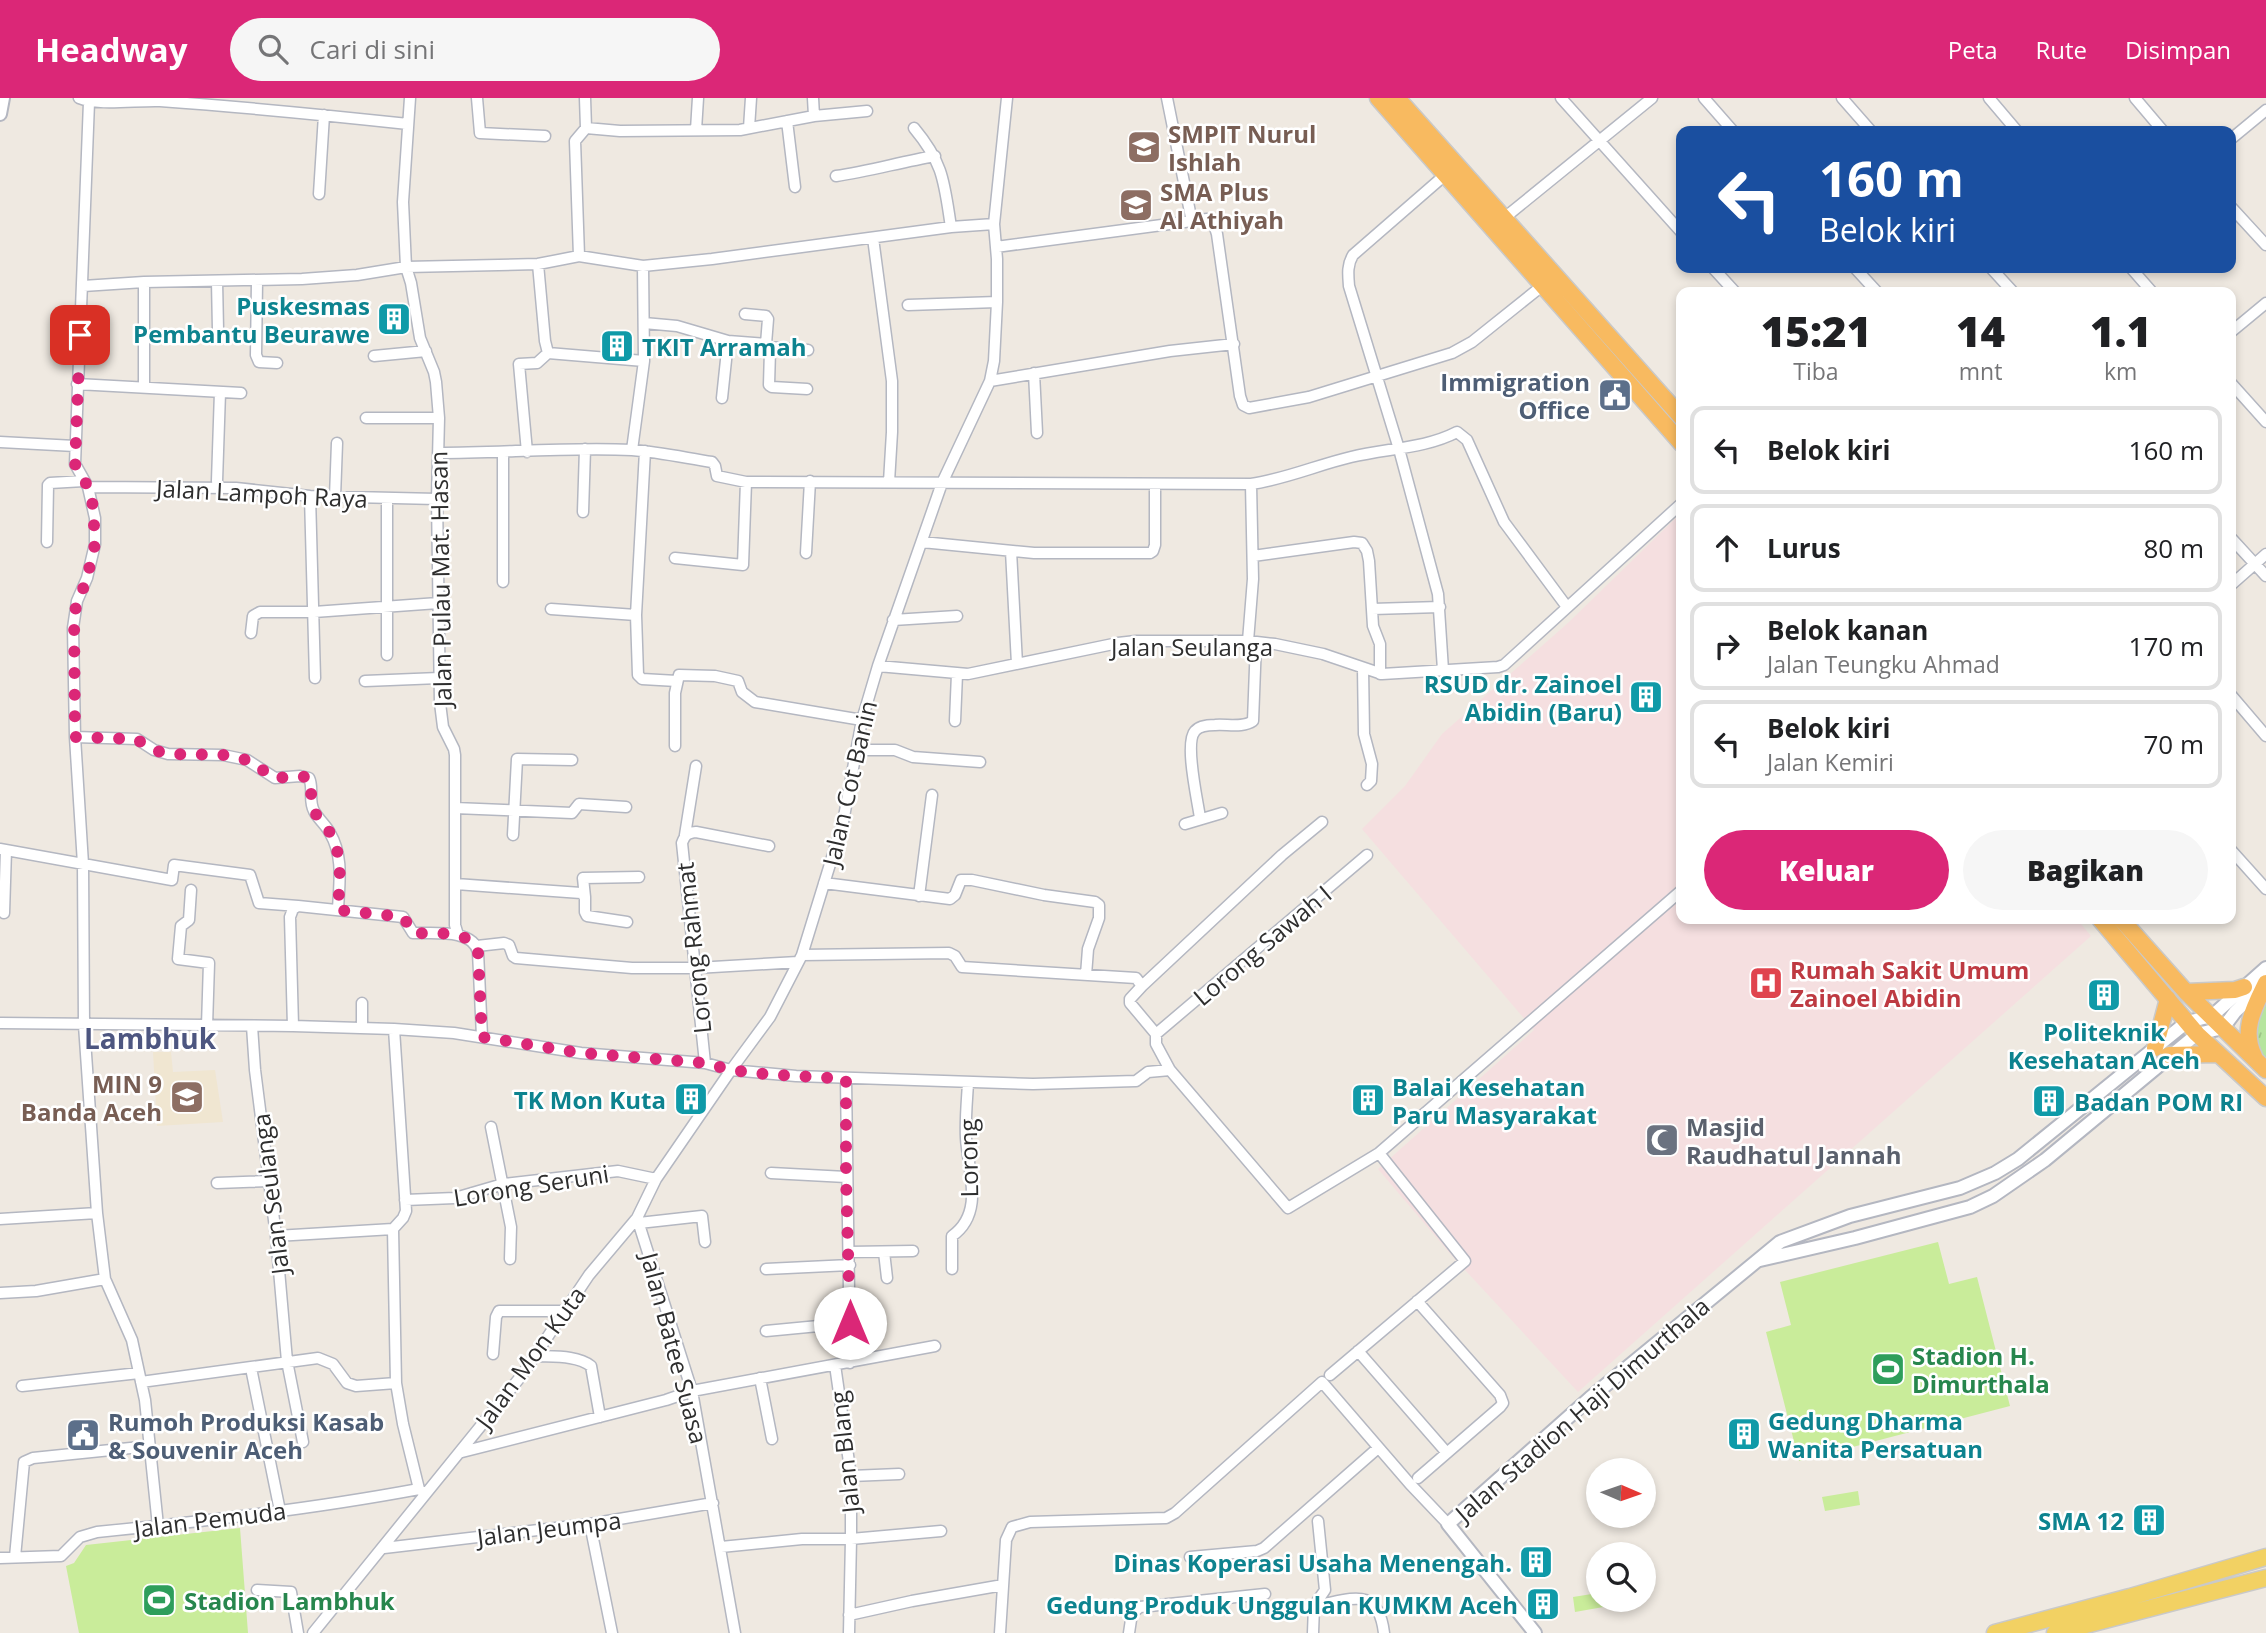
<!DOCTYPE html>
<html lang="id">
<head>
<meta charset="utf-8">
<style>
  body { margin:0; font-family:"Open Sans",sans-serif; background:#f6f6f6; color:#202124; height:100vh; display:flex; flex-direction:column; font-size:26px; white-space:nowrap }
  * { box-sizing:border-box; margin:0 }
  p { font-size:23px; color:#757577 }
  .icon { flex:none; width:38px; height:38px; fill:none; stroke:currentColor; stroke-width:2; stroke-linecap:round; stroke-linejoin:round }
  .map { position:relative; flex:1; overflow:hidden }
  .sheet { position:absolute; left:1676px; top:189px; width:560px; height:637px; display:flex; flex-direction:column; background:#fff; border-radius:14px; box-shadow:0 4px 10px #0003 }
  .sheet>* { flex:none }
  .guide { position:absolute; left:1676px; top:28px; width:560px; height:147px; border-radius:14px; box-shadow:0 4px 10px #0003; background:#1a4fa0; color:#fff; overflow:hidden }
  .needle { width:46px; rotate:92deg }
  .controls { position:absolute; left:1586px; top:1360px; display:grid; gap:14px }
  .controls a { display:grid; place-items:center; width:70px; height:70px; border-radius:50%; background:#fff; box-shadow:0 4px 10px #0003; font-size:35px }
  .pin { position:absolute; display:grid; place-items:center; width:60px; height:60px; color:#fff; margin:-30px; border-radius:14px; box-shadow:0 4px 10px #0006 }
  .me { position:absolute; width:77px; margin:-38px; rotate:0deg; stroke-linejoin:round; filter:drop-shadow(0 0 5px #0008) }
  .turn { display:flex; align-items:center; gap:24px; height:147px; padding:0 28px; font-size:32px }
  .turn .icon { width:91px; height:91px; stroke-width:2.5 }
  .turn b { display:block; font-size:49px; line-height:60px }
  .eta { display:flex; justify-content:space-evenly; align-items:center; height:119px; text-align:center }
  .eta b { font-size:42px; font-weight:800; line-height:49px }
  .action { display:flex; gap:14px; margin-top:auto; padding:14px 28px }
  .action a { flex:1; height:80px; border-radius:42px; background:#db2777; color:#fff; font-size:28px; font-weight:800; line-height:80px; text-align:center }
  .action a+a { background:#f6f6f6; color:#202124 }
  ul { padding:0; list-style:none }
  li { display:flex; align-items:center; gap:21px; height:88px; margin:0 14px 10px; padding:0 14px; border:4px solid #e0e0e0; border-radius:14px }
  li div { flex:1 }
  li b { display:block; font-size:26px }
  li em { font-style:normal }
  header { display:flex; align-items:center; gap:42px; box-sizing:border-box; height:98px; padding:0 35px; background:#db2777; color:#fff }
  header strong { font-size:33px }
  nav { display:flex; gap:38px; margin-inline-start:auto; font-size:24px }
  .search { width:490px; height:63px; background:#f6f6f6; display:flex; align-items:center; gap:18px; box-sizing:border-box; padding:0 24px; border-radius:38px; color:#757577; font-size:26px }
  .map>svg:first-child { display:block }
  .education { fill:#f0e6d1 }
  .medical { fill:#f5dfe0 }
  .park { fill:url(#park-tufts) }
  .pitch { fill:#c9ec9a }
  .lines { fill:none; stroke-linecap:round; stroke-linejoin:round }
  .minor-casing { stroke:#b4b7c1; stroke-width:13 }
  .tertiary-casing { stroke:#b4b7c1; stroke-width:16 }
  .primary-casing { stroke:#c9c9c9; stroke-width:19 }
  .trunk-casing { stroke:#c9c9c9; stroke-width:19 }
  .minor { stroke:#fff; stroke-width:10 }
  .tertiary { stroke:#fff; stroke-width:12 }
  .primary { stroke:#f2d163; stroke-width:16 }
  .trunk { stroke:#f8ba60; stroke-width:16 }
  .route { stroke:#db2777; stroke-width:12; stroke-dasharray:0 21.6 }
  .labels { text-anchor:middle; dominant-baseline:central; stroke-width:5; stroke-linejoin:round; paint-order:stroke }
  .education-label { font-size:24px; font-weight:bold; fill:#785e54; stroke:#fff; text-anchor:start }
  .culture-label { font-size:24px; font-weight:bold; fill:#0d838f; stroke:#fff; text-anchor:end }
  .service-label { font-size:24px; font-weight:bold; fill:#4e5e75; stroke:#fff; text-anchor:end }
  .street-label { font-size:24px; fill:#2e2e2e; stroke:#fff }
  .health-label { font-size:24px; font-weight:bold; fill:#be3a42; stroke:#fff; text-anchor:start }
  .worship-label { font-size:24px; font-weight:bold; fill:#5b616d; stroke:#fff; text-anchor:start }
  .leisure-label { font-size:24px; font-weight:bold; fill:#27864d; stroke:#fff; text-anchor:start }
  .quarter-label { font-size:28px; font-weight:bold; fill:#4d5680; stroke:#fff }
</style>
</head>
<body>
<header>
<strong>Headway</strong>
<div class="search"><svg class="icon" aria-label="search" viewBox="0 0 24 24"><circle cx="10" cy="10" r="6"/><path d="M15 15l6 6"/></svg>Cari di sini</div>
<nav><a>Peta</a><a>Rute</a><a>Disimpan</a></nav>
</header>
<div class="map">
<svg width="2266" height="1535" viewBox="0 0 2266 1535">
  <defs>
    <pattern id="park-tufts" width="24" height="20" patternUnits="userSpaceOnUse" patternTransform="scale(1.75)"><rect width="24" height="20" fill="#b6e59e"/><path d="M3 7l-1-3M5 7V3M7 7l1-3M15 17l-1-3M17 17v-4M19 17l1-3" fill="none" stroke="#9dc588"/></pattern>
  </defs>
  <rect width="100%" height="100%" fill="#efe9e1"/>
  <path class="education" d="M153 954H171L173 974 215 972 223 1024 157 1028Z"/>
  <path class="medical" d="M1682 414V821H2077L2091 838 1578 1294 1453 1159 1378 1071 1534 932 1362 731 1405 688 1442 636 1569 524Z"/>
  <path class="park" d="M2266 902V961C2241 946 2254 921 2266 902Z"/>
  <path class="pitch" d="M1938 1144 1949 1186 1977 1179 2010 1308 1799 1363 1766 1234 1791 1227 1780 1184Z
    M1858 1393 1860 1407 1825 1413 1822 1399Z
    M240 1430 248 1535H79L66 1468 74 1465 86 1447Z
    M1598 1495V1502H1608L1609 1508 1575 1514 1573 1499Z"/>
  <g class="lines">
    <g class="minor-casing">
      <path id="minor" d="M79 0C97 8 138 2 160 3 243 9 325 17 408 26
        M410 0 403 104 406 169 411 185 420 240 434 274 436 284 439 320 437 401 440 605 443 629 454 651 455 657V827L458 837
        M477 0 480 35 545 38
        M813 0 814 18
        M1167 0 1192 124
        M1561 0 1682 135
        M1704 0 1733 33
        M1842 0 1871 33
        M1989 0 2017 33
        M2135 0 2163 33
        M89 4 75 366 88 389 95 420V446L87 480 77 503 73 530 75 639 83 766 84 927 97 1115 105 1181 132 1242 145 1302 158 1428
        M787 23 795 89
        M586 30 620 33 740 32 814 18 867 13
        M749 30 751 0
        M914 30C944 66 944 84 951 129
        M696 32 698 0
        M2231 41 2266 12
        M836 78C869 73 901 64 935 58
        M319 96 324 17
        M2231 109 2266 147
        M1503 121 1652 0
        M873 140 892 283V334L889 384
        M996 149 1207 121 1213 123 1217 136 1240 298 1243 307 1249 310 1309 299 1452 255 1472 244 1542 188
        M579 158 575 43 586 30 585 0
        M538 166 545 243 548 255 644 263
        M1713 170 1735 194
        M1855 170 1877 194
        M1991 170 2013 194
        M2131 170 2152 194
        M217 183 218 232
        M257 183 256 257 259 264 277 265
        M144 184V290
        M83 188 144 184 302 181 357 177 406 169 538 166 579 158 643 168 712 161 951 129 994 126
        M908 207 997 204
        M745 216 766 218 768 221 766 246
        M644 225 677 228 728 243 766 246 770 252 769 287 772 289 807 291
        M2231 234 2266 205
        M769 249 808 252
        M374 258 426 253
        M1034 275 1037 335
        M990 283 1170 253 1234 246
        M2231 285 2266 324
        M77 286 241 295
        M722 300 728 243
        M366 320H439
        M0 344 75 348
        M632 352 644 263 643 168
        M527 354 519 266 537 265 548 255
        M438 355C503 355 567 349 632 352 659 354 686 360 712 364L715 368 717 378 746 384 1251 386C1286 381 1317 367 1351 359 1387 350 1424 351 1457 334L1467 342 1504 424 1567 509
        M503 355V484
        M217 383 220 294
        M88 389 236 390 310 398 437 401
        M310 398 315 580
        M335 399 337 345
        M387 401V557
        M583 414 585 351
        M2231 440 2266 478
        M47 444 48 387 50 385 84 383
        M922 444 1034 455H1150L1153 453 1155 447V386
        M1011 453 1017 566
        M806 455 810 383
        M1253 458 1354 444 1362 445 1367 453 1369 463 1373 528 1380 546V576
        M675 460 743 467 746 384
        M2231 487 2266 456
        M551 511 636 517 645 353
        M1372 511 1440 509
        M636 517 638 577 642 581 677 583
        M893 522 957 518
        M251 535 253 518 260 514H314L438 505
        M1248 543 1253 481 1251 386
        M878 568 968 576 1118 545 1136 543H1248L1275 546 1323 556 1382 576 1498 569 1504 567 1682 405
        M1363 570 1364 636 1372 666 1371 683 1367 687
        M1443 572 1438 496 1399 351 1349 188C1348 176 1347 167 1353 157L1445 77
        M365 583 439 580
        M2231 597 2266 638
        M955 623 957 576
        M75 639 137 641 154 652 168 656 223 657 247 662 275 680 300 678 309 680C314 690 308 702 314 713 318 721 326 727 330 735 344 759 339 786 338 812
        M675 648V595L679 577 715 578 738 583 742 594 755 604 862 622
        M856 652H895L913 659 980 664
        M455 710 572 715 579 706 626 709
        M1200 720C1198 704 1184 645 1195 633 1199 628 1209 627 1215 627 1227 626 1243 630 1253 623L1256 544
        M1185 726 1222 715
        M513 737 517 661 572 662
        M685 737 696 668
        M0 751 172 782 174 767 250 777 259 805 298 808
        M2231 752 2266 791
        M824 785 950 801 955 797 961 782H972L1044 797 1095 804 1099 807V820L1088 851 1086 877
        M456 786 581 795 585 799V814L587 818 627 824
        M191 792 189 822 181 828 178 861 209 865 207 928
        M919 798 932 697
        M585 799 583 780 639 779
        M4 815 6 752
        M477 848 504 845 509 847 513 858 516 860 632 870H696L798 864
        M802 857 949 855 955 858 962 869 1136 880 1142 888 1130 901V905L1156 936V946L1170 972 1288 1110 1379 1055 1682 792
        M1142 888 1282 757 1322 724
        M0 925 293 928 394 931 454 935 581 955 705 965 731 972 796 978 1033 986 1136 983 1148 974 1170 972
        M252 928 255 972 276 1138 287 1263 303 1344
        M293 928 290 819 293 811 298 808 403 819 413 835C432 836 473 830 478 854L482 938
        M362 930V905
        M394 931 406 1113 403 1120 393 1131 396 1285 403 1326 419 1391
        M1156 936 1367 757
        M705 965 682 745C685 737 687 735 696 734L769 748
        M846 981 850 1265
        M491 1029 511 1129 510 1161
        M771 1075 846 1079
        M217 1085 269 1083
        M405 1102 455 1100 503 1086 618 1073 656 1081
        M637 1120 692 1293 735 1535
        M0 1121 97 1115
        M639 1125 702 1118 705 1144
        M276 1138 393 1131
        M849 1154 913 1153
        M884 1154 887 1180
        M766 1171 850 1167
        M952 1171V1138C985 1115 968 1073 966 1040 965 1022 967 1003 968 985
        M0 1195 36 1193 105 1181
        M1417 1203 1500 1297 1503 1305 1500 1309 1418 1380
        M766 1233 850 1225
        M1358 1253 1447 1355
        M493 1256 496 1219 499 1213H564
        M535 1258C553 1259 577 1257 591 1268L600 1319
        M835 1267 851 1378V1441L941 1433
        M251 1270 280 1413
        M1330 1277 1465 1163 1379 1055
        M760 1280 772 1341
        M141 1284 318 1260 333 1266 347 1285 356 1288 396 1285
        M22 1288 139 1275
        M462 1354 666 1302 692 1293 935 1248
        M851 1378 899 1376
        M590 1426 612 1535
        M721 1449 802 1441H851L849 1535
        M384 1450 590 1426 713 1405
        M15 1459 24 1364 33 1360 150 1348
        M1190 1459 1257 1453 1264 1450 1378 1350
        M0 1460 61 1458 80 1439 97 1434C205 1423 312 1411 419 1391L423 1394
        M257 1492 291 1494 298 1535
        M1314 1508C1350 1502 1378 1486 1384 1535
        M849 1517 912 1503 1003 1487
        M313 1535 522 1277 589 1177 637 1120 656 1081 731 972 770 919 802 857 843 724 862 622 878 568 942 385 990 283 994 263 997 204V161L994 126 1007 0
        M1000 1535 1006 1442 1012 1429 1030 1424 1166 1420 1175 1415 1322 1284 1410 1386 1448 1426
        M1129 1535 1132 1515 1140 1509 1265 1496
        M1313 1535 1314 1508 1325 1492 1318 1423"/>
    </g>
    <g class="tertiary-casing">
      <path id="tertiary" d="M0 16 3 0
        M1760 1162 1855 1140 1970 1109 1993 1098 2045 1062 2197 936 2223 930 2235 914 2262 888
        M1535 1535 1448 1426 1590 1300 1780 1144 1850 1118 1960 1090 1995 1075 2018 1061 2187 924 2212 918 2266 870"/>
    </g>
    <g class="primary-casing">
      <path id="primary" d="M1995 1535 2130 1499 2266 1459
        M2055 1535 2266 1480"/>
    </g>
    <g class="trunk-casing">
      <path id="trunk" d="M1378 0 1682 346
        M1397 0 1682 320
        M2100 821 2197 936 2266 1000
        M2121 821 2186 894 2266 972
        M2186 894 2235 892 2244 889
        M2155 950 2168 901
        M2169 957 2218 956
        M2254 958C2241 932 2254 910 2266 885"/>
    </g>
    <use href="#minor" class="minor"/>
    <use href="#tertiary" class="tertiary"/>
    <use href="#primary" class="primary"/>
    <use href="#trunk" class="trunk"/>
  </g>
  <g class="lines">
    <path class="route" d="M80 237 75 366 88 389 93 408 95 446 87 480 74 515 75 639 136 641 154 652 168 656 223 657 247 662 275 680 300 678 309 680C314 690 308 702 314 713 318 721 326 727 330 735 344 759 339 786 338 812L403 819 414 835C432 836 473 831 478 854L482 939 581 955 705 965 731 972 764 976 846 981V1079L850 1225"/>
  </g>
  <defs>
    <g id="school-square" transform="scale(1.75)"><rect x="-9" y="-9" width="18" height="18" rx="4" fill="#8d6e63" stroke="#fff"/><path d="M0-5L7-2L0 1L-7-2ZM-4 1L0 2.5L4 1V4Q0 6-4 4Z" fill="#fff"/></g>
    <g id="building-square" transform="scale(1.75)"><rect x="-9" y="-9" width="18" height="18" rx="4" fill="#0f9aa8" stroke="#fff"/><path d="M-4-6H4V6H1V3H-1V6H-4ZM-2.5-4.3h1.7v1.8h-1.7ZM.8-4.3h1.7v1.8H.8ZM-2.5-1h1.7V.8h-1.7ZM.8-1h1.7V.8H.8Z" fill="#fff"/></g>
    <g id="civic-square" transform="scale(1.75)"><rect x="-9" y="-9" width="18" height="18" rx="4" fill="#5c6f8a" stroke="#fff"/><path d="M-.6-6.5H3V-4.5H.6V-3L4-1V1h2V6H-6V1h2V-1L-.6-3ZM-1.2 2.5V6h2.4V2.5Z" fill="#fff"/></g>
    <g id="hospital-square" transform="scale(1.75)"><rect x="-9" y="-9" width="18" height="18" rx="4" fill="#e0444e" stroke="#fff"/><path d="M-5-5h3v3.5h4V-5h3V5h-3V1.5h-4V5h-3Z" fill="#fff"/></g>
    <g id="mosque-square" transform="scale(1.75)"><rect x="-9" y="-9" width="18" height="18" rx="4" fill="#6b7280" stroke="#fff"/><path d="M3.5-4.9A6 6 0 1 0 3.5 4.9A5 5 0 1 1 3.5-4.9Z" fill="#fff"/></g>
    <g id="stadium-square" transform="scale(1.75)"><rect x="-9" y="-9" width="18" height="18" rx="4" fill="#2e9e5b" stroke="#fff"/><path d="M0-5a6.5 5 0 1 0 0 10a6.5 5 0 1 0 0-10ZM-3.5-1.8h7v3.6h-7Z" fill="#fff"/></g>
  </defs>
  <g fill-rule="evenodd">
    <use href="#school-square" x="1144" y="49"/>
    <use href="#school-square" x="1136" y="107"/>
    <use href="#building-square" x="394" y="221"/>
    <use href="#building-square" x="617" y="248"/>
    <use href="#civic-square" x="1615" y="297"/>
    <use href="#building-square" x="1646" y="599"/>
    <use href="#hospital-square" x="1766" y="885"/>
    <use href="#building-square" x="2104" y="897"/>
    <use href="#school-square" x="187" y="999"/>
    <use href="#building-square" x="691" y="1001"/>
    <use href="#building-square" x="1368" y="1002"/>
    <use href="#building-square" x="2049" y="1003"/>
    <use href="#mosque-square" x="1662" y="1042"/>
    <use href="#stadium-square" x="1888" y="1271"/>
    <use href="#building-square" x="1744" y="1336"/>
    <use href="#civic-square" x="83" y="1337"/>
    <use href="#building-square" x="2149" y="1422"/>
    <use href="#building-square" x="1536" y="1464"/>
    <use href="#stadium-square" x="159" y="1502"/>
    <use href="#building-square" x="1543" y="1506"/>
  </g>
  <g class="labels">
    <g class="education-label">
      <text x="1168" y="35">SMPIT Nurul<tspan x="1168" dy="28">Ishlah</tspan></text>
      <text x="1160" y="93">SMA Plus<tspan x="1160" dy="28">Al Athiyah</tspan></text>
      <text x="162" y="985" text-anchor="end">MIN 9<tspan x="162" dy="28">Banda Aceh</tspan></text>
    </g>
    <g class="culture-label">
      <text x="370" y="207">Puskesmas<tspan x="370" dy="28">Pembantu Beurawe</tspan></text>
      <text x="642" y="248" text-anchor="start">TKIT Arramah</text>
      <text x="1622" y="585">RSUD dr. Zainoel<tspan x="1622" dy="28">Abidin (Baru)</tspan></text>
      <text x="2104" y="933" text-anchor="middle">Politeknik<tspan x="2104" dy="28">Kesehatan Aceh</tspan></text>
      <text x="1392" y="988" text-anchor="start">Balai Kesehatan<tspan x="1392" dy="28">Paru Masyarakat</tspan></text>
      <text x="666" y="1001">TK Mon Kuta</text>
      <text x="2074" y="1003" text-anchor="start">Badan POM RI</text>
      <text x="1768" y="1322" text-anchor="start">Gedung Dharma<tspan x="1768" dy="28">Wanita Persatuan</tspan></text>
      <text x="2124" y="1422">SMA 12</text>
      <text x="1512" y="1464">Dinas Koperasi Usaha Menengah.</text>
      <text x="1518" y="1506">Gedung Produk Unggulan KUMKM Aceh</text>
    </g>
    <g class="service-label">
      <text x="1590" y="283">Immigration<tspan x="1590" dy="28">Office</tspan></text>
      <text x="108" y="1323" text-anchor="start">Rumoh Produksi Kasab<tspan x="108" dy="28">&amp; Souvenir Aceh</tspan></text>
    </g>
    <g class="street-label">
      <text transform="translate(262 395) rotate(3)">Jalan Lampoh Raya</text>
      <text transform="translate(440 481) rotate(-91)">Jalan Pulau Mat. Hasan</text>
      <text x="1192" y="548">Jalan Seulanga</text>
      <text transform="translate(849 685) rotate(-77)">Jalan Cot Banin</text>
      <text transform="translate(1262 847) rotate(-40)">Lorong Sawah I</text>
      <text transform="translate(693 850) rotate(-96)">Lorong Rahmat</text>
      <text transform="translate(968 1060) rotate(-91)">Lorong</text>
      <text transform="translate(531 1087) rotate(-9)">Lorong Seruni</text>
      <text transform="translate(270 1096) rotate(-97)">Jalan Seulanga</text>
      <text transform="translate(675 1250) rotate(75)">Jalan Batee Suasa</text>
      <text transform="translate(530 1259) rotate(-54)">Jalan Mon Kuta</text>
      <text transform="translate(1582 1311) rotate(-41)">Jalan Stadion Haji Dimurthala</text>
      <text transform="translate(844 1354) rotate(-96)">Jalan Blang</text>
      <text transform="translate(210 1421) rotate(-7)">Jalan Pemuda</text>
      <text transform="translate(549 1430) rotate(-7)">Jalan Jeumpa</text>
    </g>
    <g class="health-label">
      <text x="1790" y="871">Rumah Sakit Umum<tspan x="1790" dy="28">Zainoel Abidin</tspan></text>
    </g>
    <g class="worship-label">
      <text x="1686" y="1028">Masjid<tspan x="1686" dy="28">Raudhatul Jannah</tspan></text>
    </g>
    <g class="leisure-label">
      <text x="1912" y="1257">Stadion H.<tspan x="1912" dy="28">Dimurthala</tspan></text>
      <text x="184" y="1502">Stadion Lambhuk</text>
    </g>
    <g class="quarter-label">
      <text x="150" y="940">Lambhuk</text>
    </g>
  </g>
</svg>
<div class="controls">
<a><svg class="needle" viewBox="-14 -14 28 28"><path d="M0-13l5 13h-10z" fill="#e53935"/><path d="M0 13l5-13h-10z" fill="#757577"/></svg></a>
<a><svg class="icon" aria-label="search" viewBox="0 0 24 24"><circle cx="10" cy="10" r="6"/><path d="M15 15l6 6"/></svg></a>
</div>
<div class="pin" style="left:80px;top:237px;background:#d93025"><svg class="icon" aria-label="arrive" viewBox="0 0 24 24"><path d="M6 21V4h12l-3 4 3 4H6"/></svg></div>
<svg class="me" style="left:850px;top:1225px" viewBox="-20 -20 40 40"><circle r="19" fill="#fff"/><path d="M0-13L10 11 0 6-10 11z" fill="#db2777"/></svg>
<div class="guide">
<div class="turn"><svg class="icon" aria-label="left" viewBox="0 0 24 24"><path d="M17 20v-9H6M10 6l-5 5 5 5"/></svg><div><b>160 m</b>Belok kiri</div></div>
</div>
<section class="sheet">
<div class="eta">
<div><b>15:21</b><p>Tiba</p></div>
<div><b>14</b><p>mnt</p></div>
<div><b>1.1</b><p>km</p></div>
</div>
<ul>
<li><svg class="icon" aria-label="left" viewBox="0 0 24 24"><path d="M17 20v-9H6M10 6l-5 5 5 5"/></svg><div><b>Belok kiri</b></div><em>160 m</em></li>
<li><svg class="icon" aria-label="ahead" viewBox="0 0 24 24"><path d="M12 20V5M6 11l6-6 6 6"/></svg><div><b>Lurus</b></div><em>80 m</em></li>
<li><svg class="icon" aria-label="right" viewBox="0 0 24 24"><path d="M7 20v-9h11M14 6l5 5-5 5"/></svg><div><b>Belok kanan</b><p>Jalan Teungku Ahmad</p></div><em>170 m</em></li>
<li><svg class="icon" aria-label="left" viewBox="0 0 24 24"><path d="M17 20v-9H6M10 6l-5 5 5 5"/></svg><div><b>Belok kiri</b><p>Jalan Kemiri</p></div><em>70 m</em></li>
</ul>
<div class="action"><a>Keluar</a><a>Bagikan</a></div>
</section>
</div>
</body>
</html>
